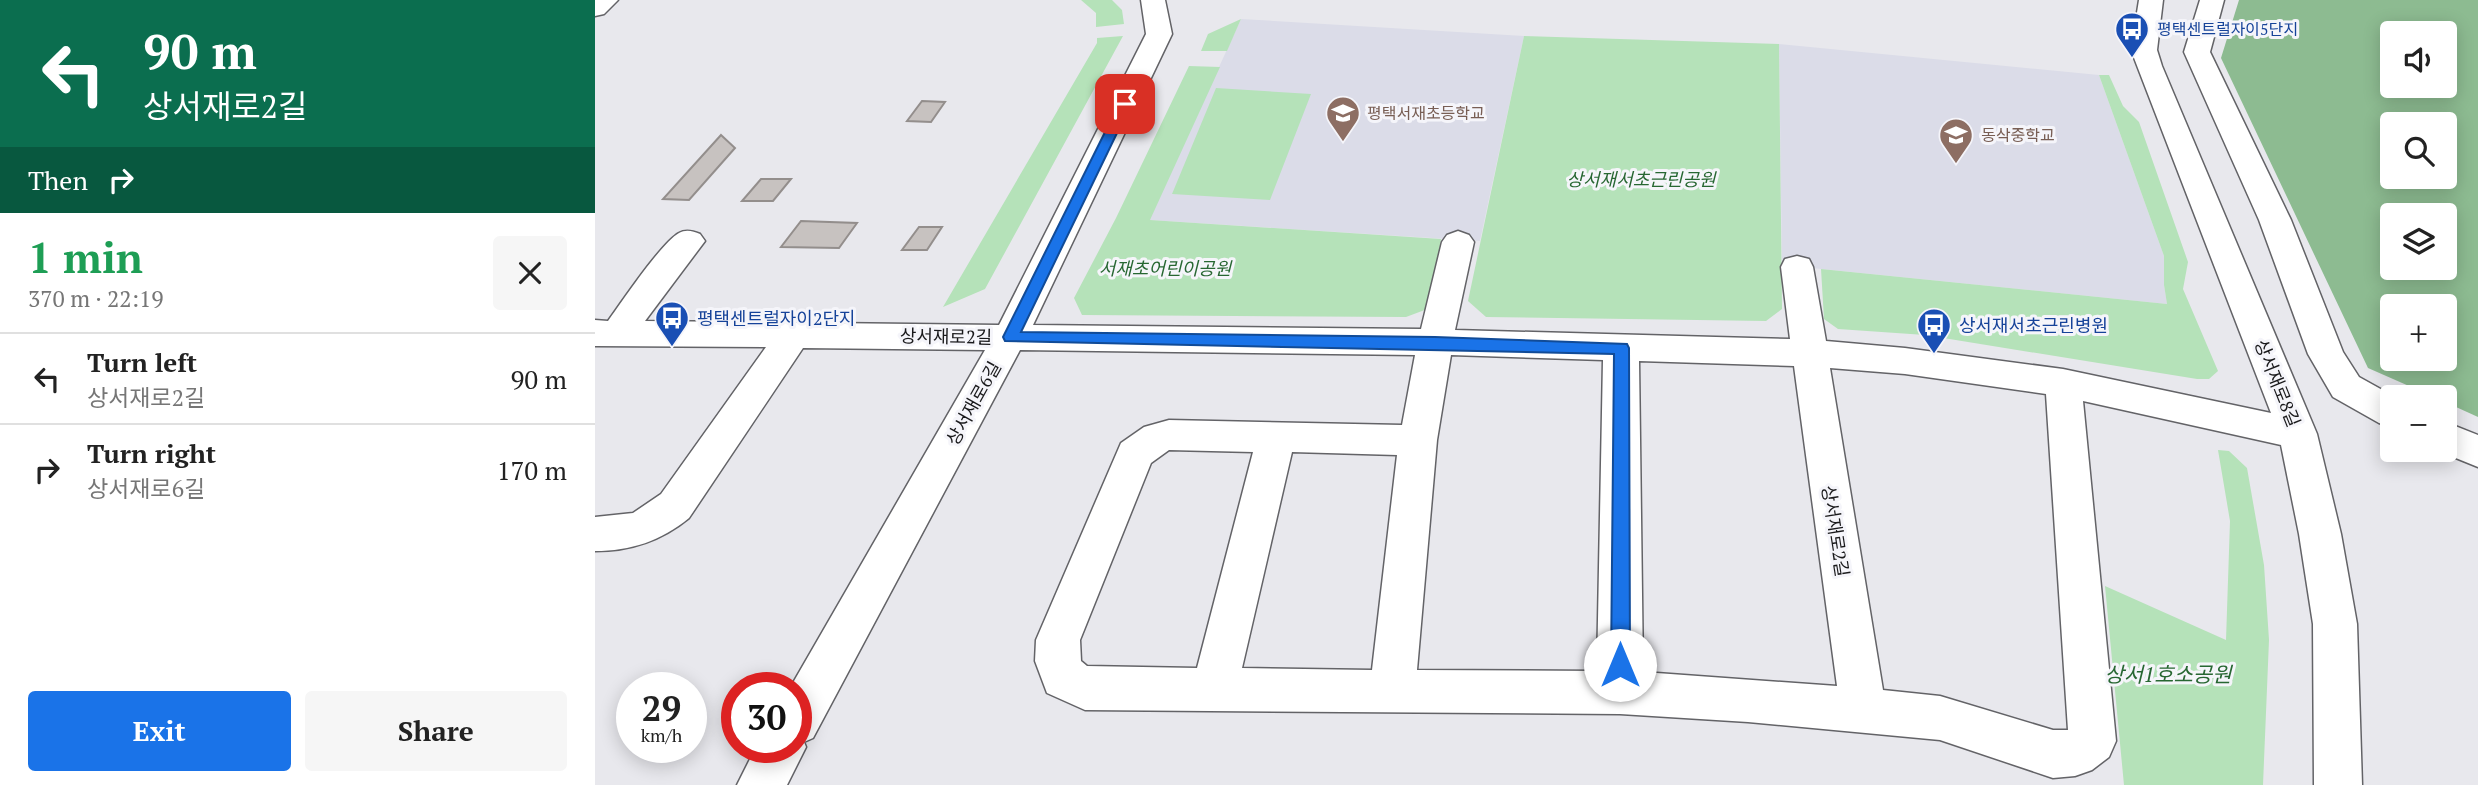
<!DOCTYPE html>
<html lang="en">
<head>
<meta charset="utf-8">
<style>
  body { margin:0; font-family:"PT Serif","Noto Sans KR",serif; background:#f6f6f6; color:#222; height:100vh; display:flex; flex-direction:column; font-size:26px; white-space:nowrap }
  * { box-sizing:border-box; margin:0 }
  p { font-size:23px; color:#767676 }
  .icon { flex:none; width:38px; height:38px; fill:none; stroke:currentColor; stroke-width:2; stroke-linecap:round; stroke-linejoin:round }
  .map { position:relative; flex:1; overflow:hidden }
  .drawer { display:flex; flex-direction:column; background:#fff; width:595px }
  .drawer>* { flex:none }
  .guide { background:#0b6e4f; color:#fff; overflow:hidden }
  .buttons { position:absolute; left:1785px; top:21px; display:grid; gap:14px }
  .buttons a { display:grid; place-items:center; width:77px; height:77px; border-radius:7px; background:#fff; box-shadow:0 4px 18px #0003; font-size:35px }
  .speed { position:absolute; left:21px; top:672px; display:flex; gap:14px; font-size:35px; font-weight:700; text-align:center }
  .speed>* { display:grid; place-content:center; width:91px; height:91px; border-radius:50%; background:#fff; box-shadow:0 4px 18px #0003; line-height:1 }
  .speed small { font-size:18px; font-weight:400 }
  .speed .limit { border:10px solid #d22; background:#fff; color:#111 }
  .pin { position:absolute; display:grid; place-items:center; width:60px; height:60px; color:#fff; margin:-30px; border-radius:14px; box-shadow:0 4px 10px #0006 }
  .me { position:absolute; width:77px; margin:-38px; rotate:0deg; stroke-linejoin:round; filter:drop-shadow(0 0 5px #0008) }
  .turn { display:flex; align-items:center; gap:24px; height:147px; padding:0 28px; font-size:32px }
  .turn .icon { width:91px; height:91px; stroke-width:2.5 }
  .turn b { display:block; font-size:49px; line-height:60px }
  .then { display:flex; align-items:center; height:66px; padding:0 28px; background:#0003; gap:14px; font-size:26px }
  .round { display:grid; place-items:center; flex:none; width:74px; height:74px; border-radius:7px; background:#f6f6f6 }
  .headline { display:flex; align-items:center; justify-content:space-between; height:119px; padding:0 28px }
  h1 { font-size:42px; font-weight:700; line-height:52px; color:#1e9e55 }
  .button { display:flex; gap:14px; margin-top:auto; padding:14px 28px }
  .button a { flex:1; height:80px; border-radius:7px; background:#1a73e8; color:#fff; font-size:28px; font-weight:700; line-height:80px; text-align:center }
  .button a+a { background:#f6f6f6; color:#222 }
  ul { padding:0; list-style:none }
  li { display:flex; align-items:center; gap:21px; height:91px; padding:0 28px; border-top:2px solid #e0e0e0 }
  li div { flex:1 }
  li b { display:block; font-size:26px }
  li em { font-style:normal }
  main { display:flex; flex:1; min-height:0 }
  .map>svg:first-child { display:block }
  .built { fill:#dbdce8 }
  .green { fill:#b5e2b9 }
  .forest { fill:#8dbb91; fill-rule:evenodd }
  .building { fill:#c7c2c0; stroke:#938e8c; stroke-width:2 }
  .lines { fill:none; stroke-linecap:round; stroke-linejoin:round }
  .minor-casing { stroke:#636367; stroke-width:3 }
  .minor { fill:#fff; fill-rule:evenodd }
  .route { fill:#1a73e8; stroke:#114b97; stroke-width:2 }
  .labels { text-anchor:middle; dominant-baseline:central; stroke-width:6; stroke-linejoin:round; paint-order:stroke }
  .far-transit-label { font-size:16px; fill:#164399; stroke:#f5f5fa; text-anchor:start }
  .far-education-label { font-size:16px; fill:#785e54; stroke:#f5f5fa; text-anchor:start }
  .park-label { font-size:18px; font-style:italic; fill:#276732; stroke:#f5f5fa }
  .transit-label { font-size:18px; fill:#164399; stroke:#f5f5fa; text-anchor:start }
  .street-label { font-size:18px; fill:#19191b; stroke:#f5f5fa }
  .near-park-label { font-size:21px; font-style:italic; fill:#276732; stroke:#f5f5fa }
</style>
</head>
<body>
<main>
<section class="drawer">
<div class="guide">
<div class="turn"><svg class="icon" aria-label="left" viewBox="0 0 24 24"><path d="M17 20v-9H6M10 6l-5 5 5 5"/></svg><div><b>90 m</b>상서재로2길</div></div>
<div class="then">Then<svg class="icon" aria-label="right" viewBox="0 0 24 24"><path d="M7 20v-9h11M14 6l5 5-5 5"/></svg></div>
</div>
<div class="headline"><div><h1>1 min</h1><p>370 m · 22:19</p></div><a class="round"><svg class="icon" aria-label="close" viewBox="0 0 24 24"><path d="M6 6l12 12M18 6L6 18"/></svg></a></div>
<ul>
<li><svg class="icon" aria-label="left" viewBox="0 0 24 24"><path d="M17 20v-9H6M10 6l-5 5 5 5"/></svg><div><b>Turn left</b><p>상서재로2길</p></div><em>90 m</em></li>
<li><svg class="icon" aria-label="right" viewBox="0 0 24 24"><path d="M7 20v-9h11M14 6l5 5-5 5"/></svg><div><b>Turn right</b><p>상서재로6길</p></div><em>170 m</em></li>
</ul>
<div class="button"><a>Exit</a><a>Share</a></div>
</section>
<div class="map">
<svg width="1883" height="785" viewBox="0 0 1883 785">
  <rect width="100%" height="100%" fill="#e8e8ed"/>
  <path class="built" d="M646 19 929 36 885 241 554 220Z
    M1184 44 1504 75 1569 256V285L1572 304 1187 265Z"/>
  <path class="green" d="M486 0H517L527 10 529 24 501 27V13Z
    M646 19 632 51H606L613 34Z
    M528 36 390 289 348 307 502 43V38Z
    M929 36 1184 44 1187 309 1171 321 891 317 873 301Z
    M594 66 625 67 555 220 846 239 835 308 811 317 487 315 479 298 521 218Z
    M1504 75H1514L1528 106 1544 122 1593 262 1588 289 1623 371 1614 379H1602L1330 335 1243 329 1229 319 1226 269 1572 304 1569 285V256Z
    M621 88 716 94 675 200 577 194Z
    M1623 450 1634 451 1652 468 1669 565 1674 640 1668 785H1529L1510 586 1631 640 1635 521Z"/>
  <path class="forest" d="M1644 0H1883V417L1850 402V397H1839L1773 368 1626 58ZM1797 33H1850V86H1797ZM1797 124H1850V177H1797ZM1797 215H1850V268H1797ZM1797 306H1850V359H1797Z"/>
  <path class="building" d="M327 101 350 102 336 122 312 121Z
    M126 135 140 148 94 200 68 199Z
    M166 179H196L178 201H147Z
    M206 221 262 223 244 248 186 247Z
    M324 227H347L332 250H307Z"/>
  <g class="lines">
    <g class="minor-casing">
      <path id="minor" d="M0 0H23L9 14 0 16Z
        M546 0H570L577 34 438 325 826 329 847 242 852 235 863 231 874 235 879 242 860 330 1195 339 1186 267 1190 259 1202 256 1214 259 1218 267 1231 341 1310 348 1468 369 1676 413 1536 50 1544 0H1568L1562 50 1567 66 1722 434 1746 534 1762 624 1767 785H1719L1718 624 1704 534 1686 445 1488 401 1521 741 1514 757 1497 770 1480 776 1458 778 1345 740 1153 722 1025 714 490 710 452 693 440 661 441 640 526 443 549 427 574 420 807 425 820 355 425 350 218 738 209 742 211 747 192 785H142L161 747H201V688H195L390 350 208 348 94 518C66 541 36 551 0 551V517L38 513 66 494 171 347 0 346V320L13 321C26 303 67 242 84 233 91 229 98 231 105 234L110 241 50 321 404 325 551 34ZM856 355 1008 360 1002 671 822 670 842 440ZM1044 361 1199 366 1242 686 1048 672ZM1235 368 1310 374 1451 394 1473 730H1458L1345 696 1288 690ZM574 450 658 452 602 668 492 666 486 661 485 640 556 463ZM697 452 802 455 777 670 647 668Z
        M1605 0H1629L1615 52 1696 220 1748 352 1764 377 1800 397H1797V427L1784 423 1738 397 1713 354 1664 220 1589 52Z
        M1850 422 1883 435V467L1841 450H1850Z"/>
    </g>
    <use href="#minor" class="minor"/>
  </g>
  <path class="route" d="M530 100 536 104 426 332 840 337 1032 344 1034 348 1035 665 1032 672 1025 674 1018 672 1016 665 1019 354 410 341 408 337 524 104Z"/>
  <defs>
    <g id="bus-pin" transform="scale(1.75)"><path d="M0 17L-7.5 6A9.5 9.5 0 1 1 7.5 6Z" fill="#1a4fb4" stroke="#f5f5fa"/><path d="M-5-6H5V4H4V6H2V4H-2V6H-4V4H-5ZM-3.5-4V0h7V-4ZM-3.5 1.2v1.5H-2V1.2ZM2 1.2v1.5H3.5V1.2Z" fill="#fff"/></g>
    <g id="school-pin" transform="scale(1.75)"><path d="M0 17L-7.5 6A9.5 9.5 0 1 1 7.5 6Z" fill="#8d6e63" stroke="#f5f5fa"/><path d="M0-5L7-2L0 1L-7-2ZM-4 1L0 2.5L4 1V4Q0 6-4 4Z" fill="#fff"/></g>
  </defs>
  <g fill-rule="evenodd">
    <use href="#bus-pin" x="1537" y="29"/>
    <use href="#school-pin" x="748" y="113"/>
    <use href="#school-pin" x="1361" y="135"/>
    <use href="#bus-pin" x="77" y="318"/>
    <use href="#bus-pin" x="1339" y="325"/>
  </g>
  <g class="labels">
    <g class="far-transit-label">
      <text x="1562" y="29">평택센트럴자이5단지</text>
    </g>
    <g class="far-education-label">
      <text x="772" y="113">평택서재초등학교</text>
      <text x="1386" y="135">동삭중학교</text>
    </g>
    <g class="park-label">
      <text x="1046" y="179">상서재서초근린공원</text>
      <text x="570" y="268">서재초어린이공원</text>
    </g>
    <g class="transit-label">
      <text x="102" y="318">평택센트럴자이2단지</text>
      <text x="1364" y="325">상서재서초근린병원</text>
    </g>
    <g class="street-label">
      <text transform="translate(351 336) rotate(1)">상서재로2길</text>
      <text transform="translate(1683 383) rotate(68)">상서재로8길</text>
      <text transform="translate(378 403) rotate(-61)">상서재로6길</text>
      <text transform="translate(1241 531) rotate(81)">상서재로2길</text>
    </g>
    <g class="near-park-label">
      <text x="1573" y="674">상서1호소공원</text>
    </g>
  </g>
</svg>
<div class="buttons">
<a><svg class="icon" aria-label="sound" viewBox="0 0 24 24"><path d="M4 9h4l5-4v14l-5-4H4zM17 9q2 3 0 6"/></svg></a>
<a><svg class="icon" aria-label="search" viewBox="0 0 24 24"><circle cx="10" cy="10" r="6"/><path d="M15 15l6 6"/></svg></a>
<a><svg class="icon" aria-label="layers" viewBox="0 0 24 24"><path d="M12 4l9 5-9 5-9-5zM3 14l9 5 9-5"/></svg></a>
<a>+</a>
<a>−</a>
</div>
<div class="speed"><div>29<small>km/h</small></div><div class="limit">30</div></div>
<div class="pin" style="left:530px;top:104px;background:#d93025"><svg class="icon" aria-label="arrive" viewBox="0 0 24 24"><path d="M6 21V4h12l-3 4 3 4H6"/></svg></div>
<svg class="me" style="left:1025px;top:665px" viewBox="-20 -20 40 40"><circle r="19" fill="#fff"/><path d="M0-13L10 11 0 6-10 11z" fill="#1a73e8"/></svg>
</div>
</main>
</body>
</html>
